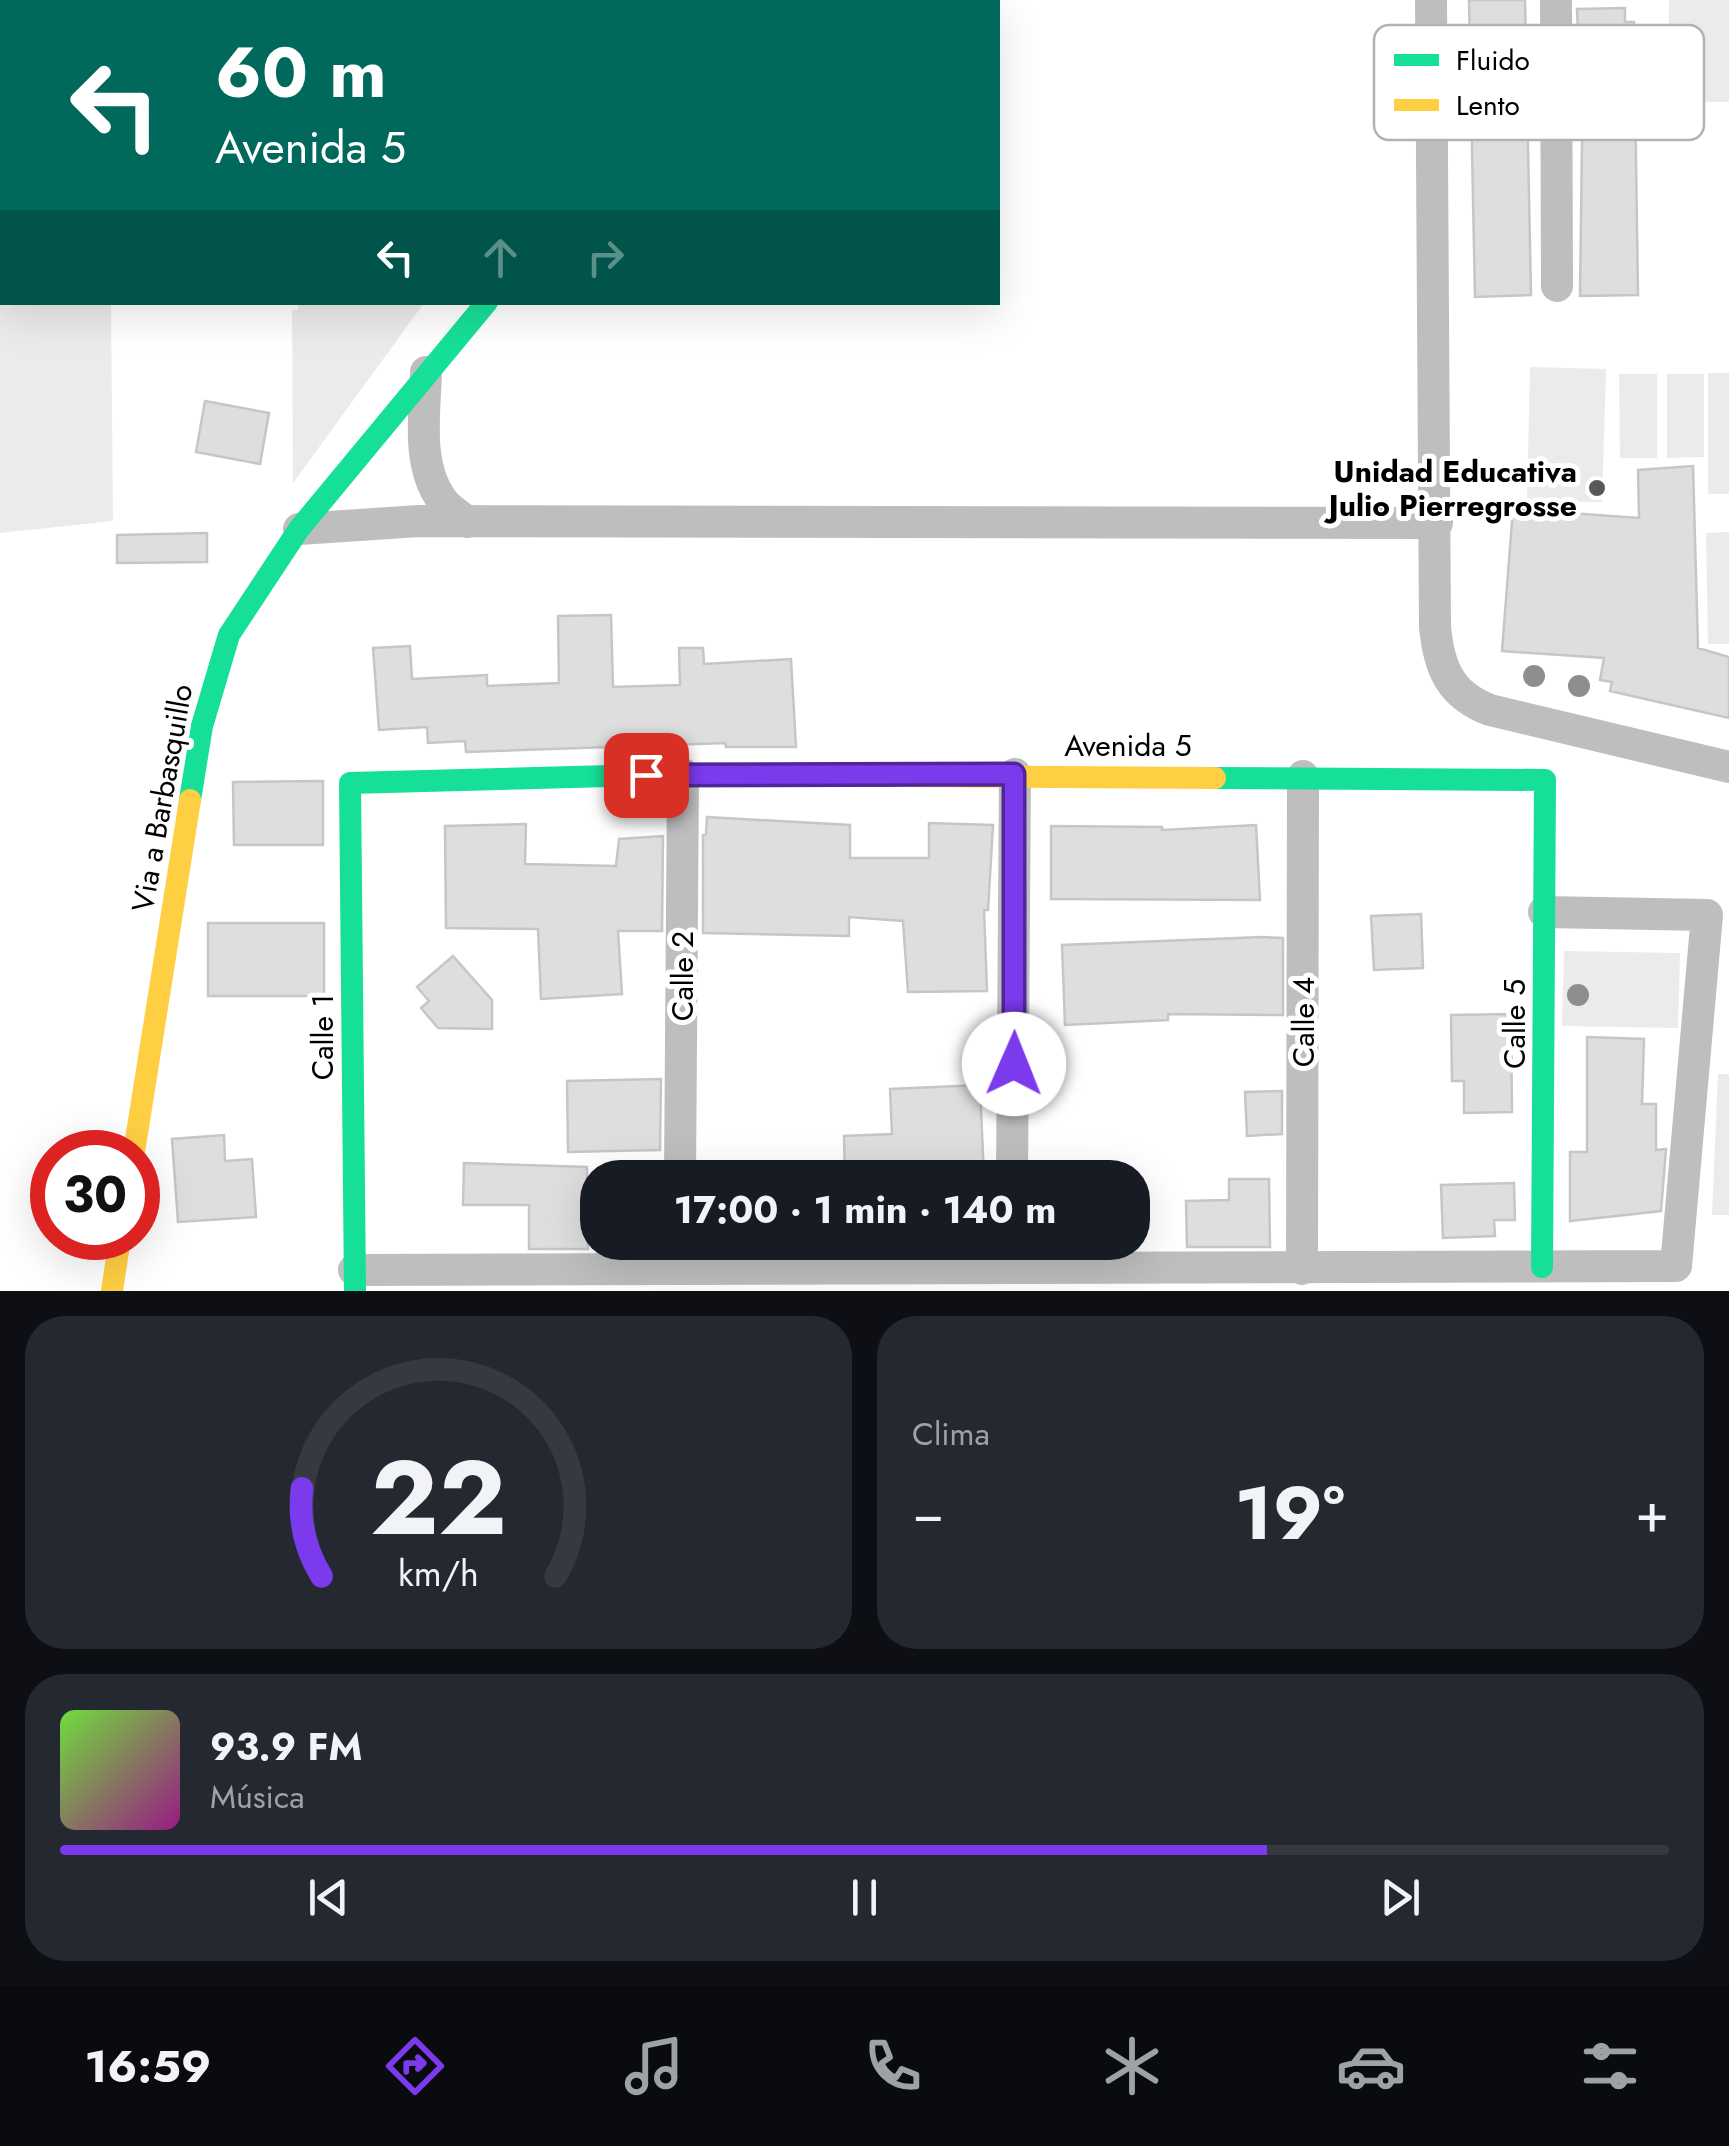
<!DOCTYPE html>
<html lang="es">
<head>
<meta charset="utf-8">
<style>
  body { margin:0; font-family:Jost,sans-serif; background:#242831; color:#f1f3f6; height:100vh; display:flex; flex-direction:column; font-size:38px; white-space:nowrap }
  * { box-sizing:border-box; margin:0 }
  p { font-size:32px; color:#9ea1a6 }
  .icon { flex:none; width:55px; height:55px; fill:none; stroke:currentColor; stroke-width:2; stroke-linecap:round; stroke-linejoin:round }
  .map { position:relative; height:1291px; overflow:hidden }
  .drawer { display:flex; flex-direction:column; gap:25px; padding:25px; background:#0d0f14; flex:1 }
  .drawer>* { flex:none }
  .hud { position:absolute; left:0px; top:0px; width:1000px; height:305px; box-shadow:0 10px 40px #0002; background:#00695c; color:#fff; overflow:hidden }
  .speed { position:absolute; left:30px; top:1130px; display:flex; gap:20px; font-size:50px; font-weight:700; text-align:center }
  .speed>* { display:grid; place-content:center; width:130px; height:130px; border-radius:50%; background:#171b24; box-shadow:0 10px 40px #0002; line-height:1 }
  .speed .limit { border:15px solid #d22; background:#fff; color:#111 }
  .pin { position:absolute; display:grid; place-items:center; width:85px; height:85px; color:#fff; margin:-42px; border-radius:20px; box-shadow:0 5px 15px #0006 }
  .me { position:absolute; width:110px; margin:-55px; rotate:1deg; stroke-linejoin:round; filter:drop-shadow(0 0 8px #0008) }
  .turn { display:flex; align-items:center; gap:35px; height:210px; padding:0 50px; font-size:45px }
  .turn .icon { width:130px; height:130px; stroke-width:2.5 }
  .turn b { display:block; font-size:70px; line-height:85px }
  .lanes { display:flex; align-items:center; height:95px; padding:0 50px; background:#0003; justify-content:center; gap:50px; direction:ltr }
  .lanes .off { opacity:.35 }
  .big { font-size:75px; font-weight:700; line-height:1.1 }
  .drawer .card { flex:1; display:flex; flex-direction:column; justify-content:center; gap:15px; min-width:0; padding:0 35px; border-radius:40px; background:#242831 }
  .drawer .dial { align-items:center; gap:0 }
  .dial svg { height:260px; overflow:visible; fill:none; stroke:#363941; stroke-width:7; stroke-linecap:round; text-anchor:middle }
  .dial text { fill:#f1f3f6; stroke:none }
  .song { display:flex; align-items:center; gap:30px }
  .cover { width:120px; height:120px; border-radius:15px; background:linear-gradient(135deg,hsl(100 70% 55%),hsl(310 70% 35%)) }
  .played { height:10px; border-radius:5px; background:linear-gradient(90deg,#7c3aed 75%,#363941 75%) }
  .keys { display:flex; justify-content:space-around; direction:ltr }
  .heat { display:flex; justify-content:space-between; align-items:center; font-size:55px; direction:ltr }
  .drawer .tiles { flex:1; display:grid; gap:25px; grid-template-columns:1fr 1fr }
  .card:last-child { grid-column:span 2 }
  .trip { position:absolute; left:580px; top:1160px; width:570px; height:100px; border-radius:40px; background:#171b24; box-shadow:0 10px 40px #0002; font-weight:700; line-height:100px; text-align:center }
  .dock { display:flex; height:160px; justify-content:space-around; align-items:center; background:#090b0e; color:#9ea1a6 }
  .dock .icon { width:70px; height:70px }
  .dock .active { color:#7c3aed }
  .dock b { font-size:45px; color:#f1f3f6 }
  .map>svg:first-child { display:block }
  .green { fill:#ebebeb }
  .building { fill:#dedede; stroke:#c6c6c6; stroke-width:2.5 }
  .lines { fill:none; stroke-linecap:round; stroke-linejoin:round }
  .street { stroke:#bebebe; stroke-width:32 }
  .fast { stroke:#16e098; stroke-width:22 }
  .slow { stroke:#ffcf43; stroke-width:22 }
  .tree { fill:#8e8e8e }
  .route-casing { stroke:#51269a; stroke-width:25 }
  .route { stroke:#7c3aed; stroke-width:18 }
  .poi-dot { fill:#595959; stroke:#fff; stroke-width:4 }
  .labels { text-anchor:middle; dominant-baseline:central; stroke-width:10; stroke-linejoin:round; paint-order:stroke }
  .poi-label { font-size:30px; font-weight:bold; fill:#000; stroke:#fff; text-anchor:end }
  .street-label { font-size:30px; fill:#000; stroke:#fff }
  .key { fill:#fff; stroke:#b2b2b2; stroke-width:2.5 }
  .key-label { font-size:28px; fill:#000 }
</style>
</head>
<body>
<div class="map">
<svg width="1729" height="1291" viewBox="0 0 1729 1291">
  <rect width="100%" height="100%" fill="#fff"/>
  <path class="green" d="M0 0H642L2 2V302L111 303 113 521 0 533Z
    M1669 0H1729V102H1668Z
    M298 303H424L293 483 292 310H298Z
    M1530 367 1606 369 1602 502 1527 501Z
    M1708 373H1729V494H1708Z
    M1657 374V458H1620L1619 374Z
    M1667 374H1704V457L1667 458Z
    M1729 532V644H1708L1706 533Z
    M1564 951 1680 953 1678 1028 1562 1026Z
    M1718 1074H1729V1215H1712Z"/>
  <path class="building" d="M1469 0H1525L1531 295 1475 297Z
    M1625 8V22H1634L1638 295 1580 296 1582 143 1577 9Z
    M205 401 269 413 260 464 196 452Z
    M1693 466 1698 648 1729 657V718L1610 691 1612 682 1600 680 1604 658 1502 651 1513 509 1639 518 1638 470Z
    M207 533V562L117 563V535Z
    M611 615 613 687 680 685 679 648H703L704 664 791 659 796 747H726L725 743 466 752 465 741 428 743 427 727 379 730 373 648 410 646 412 679 487 675V686L559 683 558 616Z
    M323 781V845H234L233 782Z
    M707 817 850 825V858H929V823L993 825 988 910H984L987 991 908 992 903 921 849 917V936L703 933V835L706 834Z
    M526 824 525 864 616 866 619 839 663 836 662 931H618L622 994 541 999 538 929 446 928 445 826Z
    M1256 825 1260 900 1051 899V826L1162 827V830Z
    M1421 914 1423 968 1374 970 1371 916Z
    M208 923H324V996H208Z
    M1262 937 1283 938V1015L1168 1014V1020L1065 1025 1062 945Z
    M453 956 492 1000V1029L438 1028 421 1008 429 1001 417 987Z
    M1511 1014 1512 1112 1464 1113V1081H1452L1451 1015Z
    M1587 1037 1644 1039 1642 1104H1656V1150L1666 1149 1661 1211 1570 1221V1152H1587Z
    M661 1079 660 1150 568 1152 567 1081Z
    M980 1085 984 1178H845L844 1136 892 1134 890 1089Z
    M1282 1091V1134L1247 1136 1245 1092Z
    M224 1135 225 1161 252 1159 256 1217 178 1222 172 1139Z
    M464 1163 587 1167 588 1249H529V1205H463Z
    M1229 1179H1269L1270 1247H1187L1186 1201 1229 1200Z
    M1514 1183 1515 1220H1494L1495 1236 1443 1238 1441 1185Z"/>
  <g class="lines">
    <path class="street" d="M1431 0 1435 627C1439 668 1450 695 1490 710L1729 767
      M1556 0 1557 286
      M426 372C425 412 416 465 442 500 447 508 459 515 467 522
      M299 529 419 521 1437 523
      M680 1178 683 774
      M1012 1178 1015 774
      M1302 1269 1303 776
      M354 1270 1676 1266 1707 915 1544 912"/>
    <path class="fast" d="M1215 778 1545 780 1542 1267
      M190 800 202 726 229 635 299 529 487 302
      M355 1291 350 783 683 774 900 776"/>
    <path class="slow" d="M743 2 745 0
      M900 776 1215 778
      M134 1152 190 800
      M112 1291 120 1238"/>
  </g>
  <g class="tree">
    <circle cx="1534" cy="676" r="11"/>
    <circle cx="1579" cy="686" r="11"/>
    <circle cx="1578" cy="995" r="11"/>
  </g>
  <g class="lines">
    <defs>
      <path id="route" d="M646 775 1014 774V1064"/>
    </defs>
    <use href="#route" class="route-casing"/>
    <use href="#route" class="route"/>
  </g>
  <circle class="poi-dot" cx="1597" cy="488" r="10"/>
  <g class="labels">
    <g class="poi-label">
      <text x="1577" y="471">Unidad Educativa<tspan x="1577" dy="34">Julio Pierregrosse</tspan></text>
    </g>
    <g class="street-label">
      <text x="1128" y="745">Avenida 5</text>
      <text transform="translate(162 798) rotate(-80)">Via a Barbasquillo</text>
      <text transform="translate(682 976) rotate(-90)">Calle 2</text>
      <text transform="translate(1303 1022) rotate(-90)">Calle 4</text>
      <text transform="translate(1514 1024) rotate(-90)">Calle 5</text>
      <text transform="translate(322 1037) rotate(-90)">Calle 1</text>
    </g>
  </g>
  <rect x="1374" y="25" width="330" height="115" rx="15" class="key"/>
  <rect x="1394" y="54" width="45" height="12" fill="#16e098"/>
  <rect x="1394" y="99" width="45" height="12" fill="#ffcf43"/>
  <g class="key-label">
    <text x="1456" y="70">Fluido</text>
    <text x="1456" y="115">Lento</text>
  </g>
</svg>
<div class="speed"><div class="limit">30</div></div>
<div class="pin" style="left:646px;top:775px;background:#d93025"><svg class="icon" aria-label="arrive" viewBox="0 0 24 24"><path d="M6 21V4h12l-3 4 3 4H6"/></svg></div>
<svg class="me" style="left:1014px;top:1064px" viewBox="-20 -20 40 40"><circle r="19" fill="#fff"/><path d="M0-13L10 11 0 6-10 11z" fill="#7c3aed"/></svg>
<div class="trip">17:00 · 1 min · 140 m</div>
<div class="hud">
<div class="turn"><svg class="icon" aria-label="left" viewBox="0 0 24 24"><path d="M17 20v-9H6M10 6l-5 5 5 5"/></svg><div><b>60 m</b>Avenida 5</div></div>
<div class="lanes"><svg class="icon" aria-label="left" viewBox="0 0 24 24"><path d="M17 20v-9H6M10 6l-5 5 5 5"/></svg><svg class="icon off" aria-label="ahead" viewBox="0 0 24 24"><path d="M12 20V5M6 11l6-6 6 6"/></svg><svg class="icon off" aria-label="right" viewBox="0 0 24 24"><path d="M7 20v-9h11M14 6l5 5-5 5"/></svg></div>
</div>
</div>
<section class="drawer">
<div class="tiles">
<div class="card dial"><svg viewBox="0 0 100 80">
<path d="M14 69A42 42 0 1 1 86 69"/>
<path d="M14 69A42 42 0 0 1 8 42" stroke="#7c3aed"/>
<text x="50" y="56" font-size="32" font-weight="700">22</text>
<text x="50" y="72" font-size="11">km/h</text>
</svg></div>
<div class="card"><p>Clima</p>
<div class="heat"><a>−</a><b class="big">19°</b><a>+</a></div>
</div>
<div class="card">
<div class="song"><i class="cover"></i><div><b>93.9 FM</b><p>Música</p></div></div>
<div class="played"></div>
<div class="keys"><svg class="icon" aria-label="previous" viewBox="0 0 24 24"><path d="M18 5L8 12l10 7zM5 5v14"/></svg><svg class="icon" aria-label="pause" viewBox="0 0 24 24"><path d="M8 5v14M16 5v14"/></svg><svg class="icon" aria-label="next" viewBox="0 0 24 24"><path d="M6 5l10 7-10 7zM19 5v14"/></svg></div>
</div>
</div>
</section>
<nav class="dock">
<b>16:59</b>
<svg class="icon active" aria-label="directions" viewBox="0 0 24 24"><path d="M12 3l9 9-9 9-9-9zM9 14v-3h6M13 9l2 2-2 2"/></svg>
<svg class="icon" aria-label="music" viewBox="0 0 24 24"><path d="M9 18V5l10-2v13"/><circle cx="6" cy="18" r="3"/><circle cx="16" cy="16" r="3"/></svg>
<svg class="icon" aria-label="phone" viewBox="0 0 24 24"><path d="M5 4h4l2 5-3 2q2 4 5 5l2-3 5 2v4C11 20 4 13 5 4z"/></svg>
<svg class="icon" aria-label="climate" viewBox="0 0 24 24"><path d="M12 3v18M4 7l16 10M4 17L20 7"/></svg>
<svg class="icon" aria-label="car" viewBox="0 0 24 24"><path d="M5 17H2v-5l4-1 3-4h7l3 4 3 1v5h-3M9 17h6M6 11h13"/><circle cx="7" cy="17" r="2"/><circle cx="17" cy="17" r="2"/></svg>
<svg class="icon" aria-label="filters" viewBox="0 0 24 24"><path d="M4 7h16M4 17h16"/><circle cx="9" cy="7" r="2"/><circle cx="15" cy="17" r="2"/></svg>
</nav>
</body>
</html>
